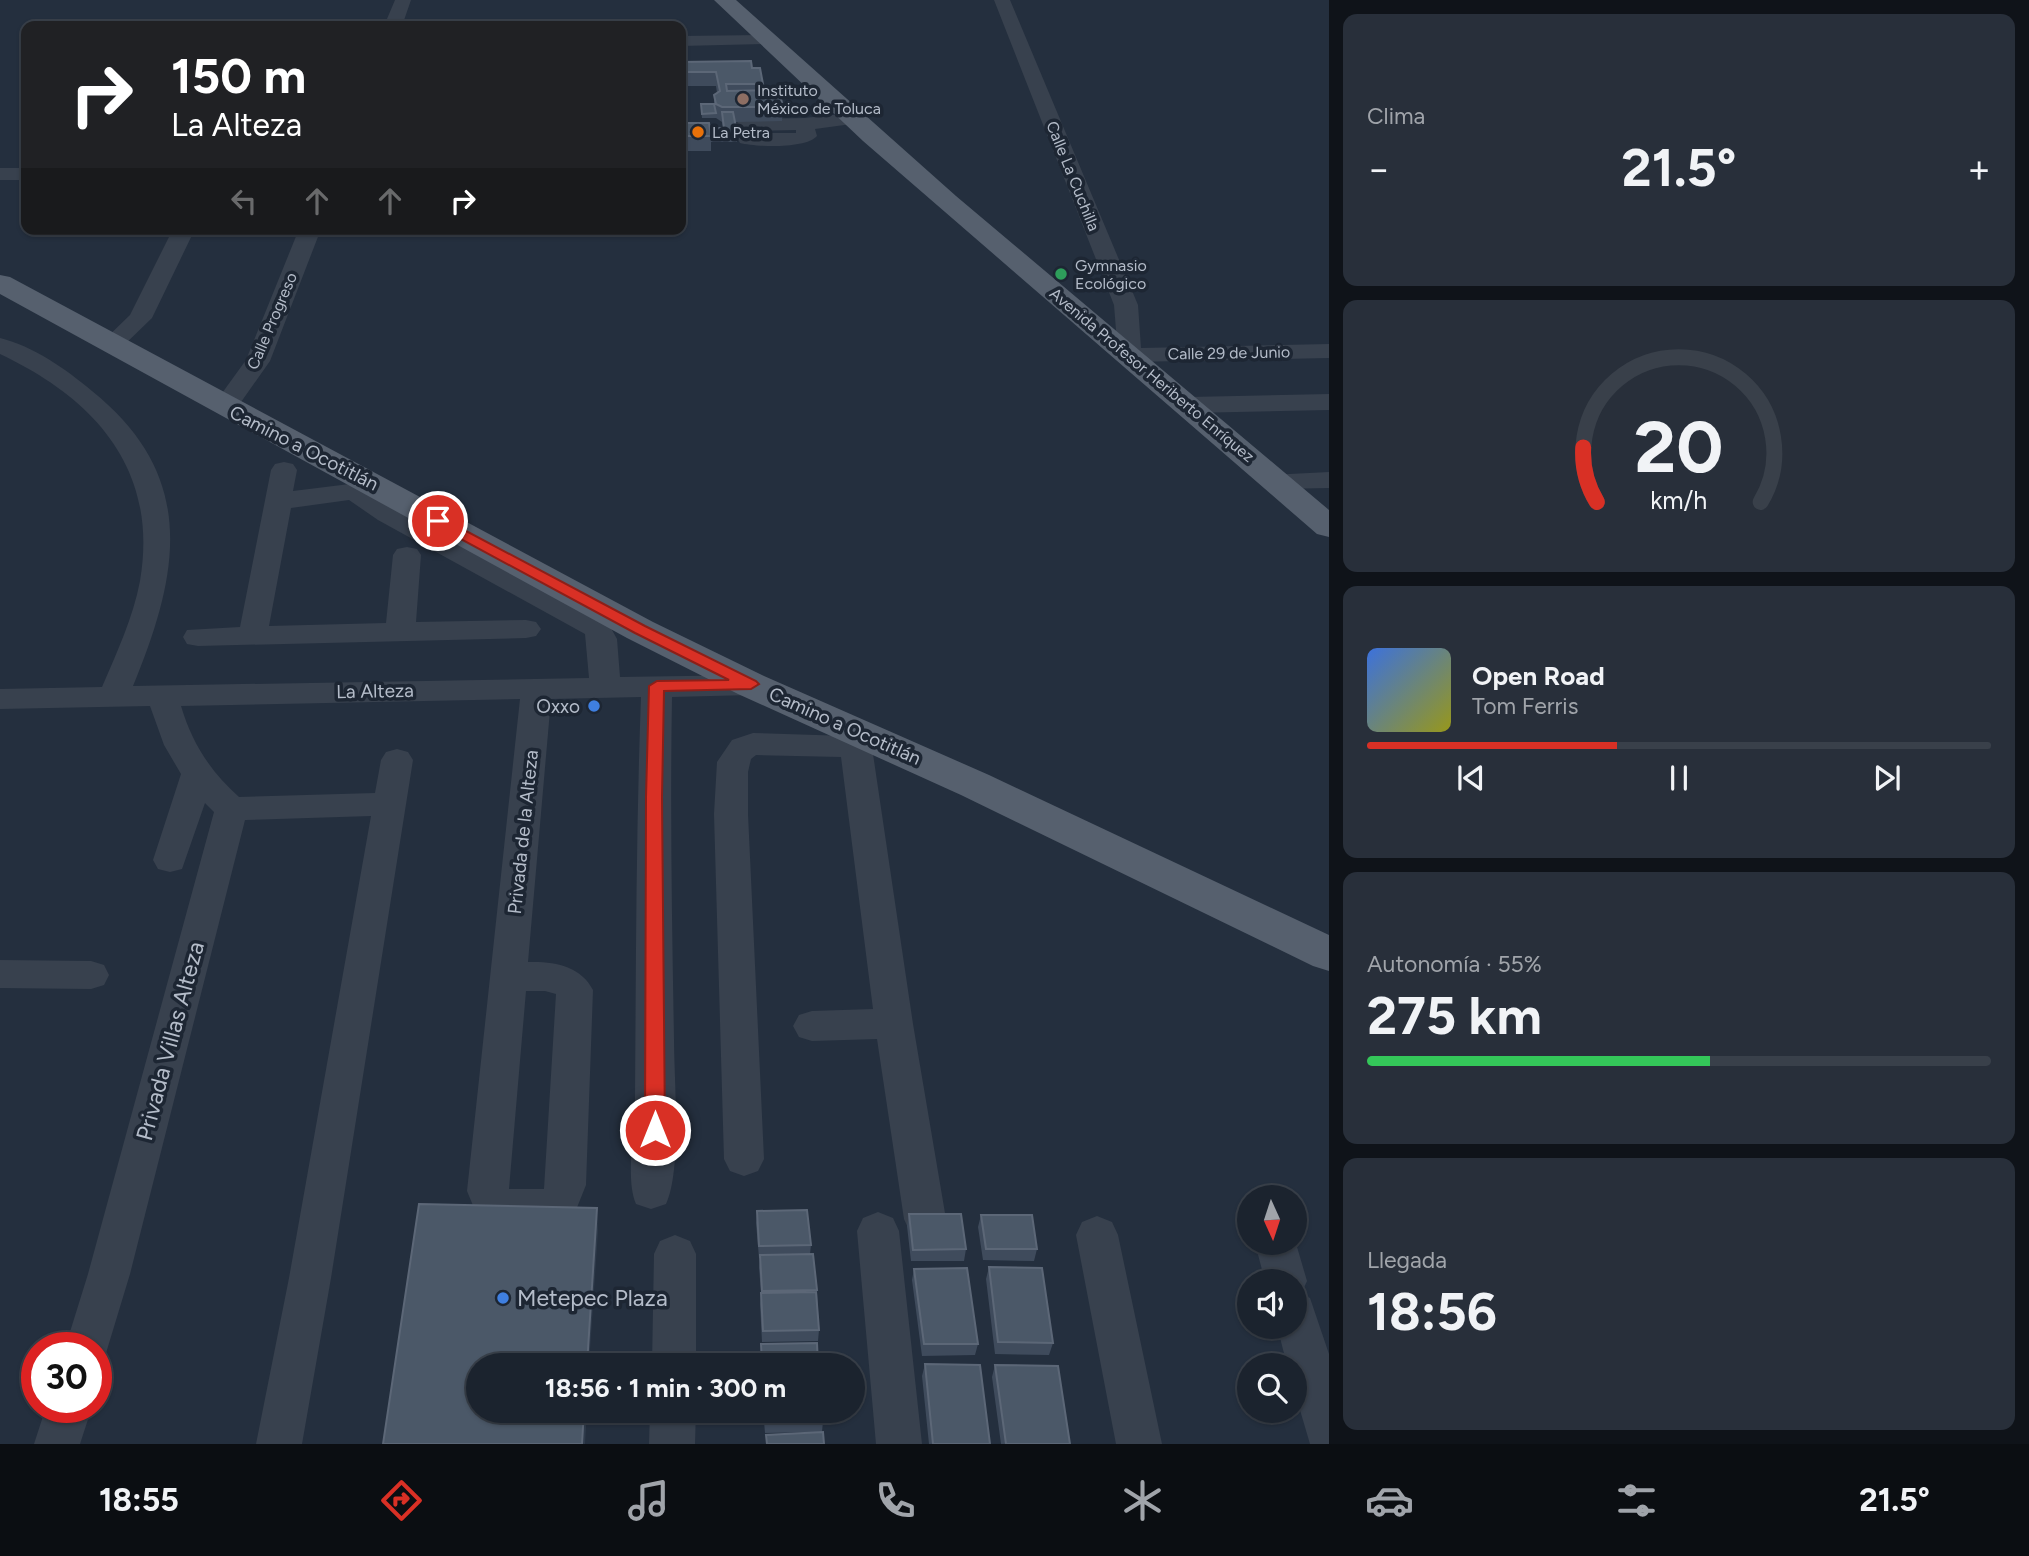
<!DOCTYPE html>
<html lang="es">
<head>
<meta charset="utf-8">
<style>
  body { margin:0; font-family:Figtree,sans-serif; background:#282f3a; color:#f1f3f6; height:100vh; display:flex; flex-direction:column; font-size:26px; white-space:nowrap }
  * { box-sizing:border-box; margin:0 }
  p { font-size:23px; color:#a0a4aa }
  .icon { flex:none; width:38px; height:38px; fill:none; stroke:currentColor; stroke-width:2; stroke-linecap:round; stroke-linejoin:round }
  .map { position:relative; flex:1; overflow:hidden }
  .drawer { display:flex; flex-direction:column; gap:14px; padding:14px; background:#0f1319; width:700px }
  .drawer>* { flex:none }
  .top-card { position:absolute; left:21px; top:21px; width:665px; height:214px; border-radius:14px; box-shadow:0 2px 5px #0004,0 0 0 2px #39404a; background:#202124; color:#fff; overflow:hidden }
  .needle { width:46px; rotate:177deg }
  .controls { position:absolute; left:1237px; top:1185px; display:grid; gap:14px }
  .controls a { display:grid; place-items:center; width:70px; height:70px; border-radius:50%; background:#1b232e; box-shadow:0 2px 5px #0004,0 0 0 2px #39404a; font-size:35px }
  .speed { position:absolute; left:21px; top:1332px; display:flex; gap:14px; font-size:35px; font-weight:700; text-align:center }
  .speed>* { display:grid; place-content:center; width:91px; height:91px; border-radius:50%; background:#1b232e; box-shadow:0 2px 5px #0004,0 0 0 2px #39404a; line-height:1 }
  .speed .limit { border:10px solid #d22; background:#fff; color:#111 }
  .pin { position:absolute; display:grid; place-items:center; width:60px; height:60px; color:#fff; margin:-30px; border:4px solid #fff; border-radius:50%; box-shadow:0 2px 7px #0007 }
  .me { position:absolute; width:77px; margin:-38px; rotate:0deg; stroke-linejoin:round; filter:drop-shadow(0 0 5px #0008) }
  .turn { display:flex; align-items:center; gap:24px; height:147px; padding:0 35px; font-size:32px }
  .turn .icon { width:91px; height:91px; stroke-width:2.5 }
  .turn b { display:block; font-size:49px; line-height:60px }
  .lanes { display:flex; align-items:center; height:66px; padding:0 35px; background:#0003; justify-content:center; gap:35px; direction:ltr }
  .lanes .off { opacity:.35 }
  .big { font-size:52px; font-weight:700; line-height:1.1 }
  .drawer .tile { flex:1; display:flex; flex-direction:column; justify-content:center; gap:10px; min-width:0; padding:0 24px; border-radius:14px; background:#282f3a }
  .drawer .dial { align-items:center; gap:0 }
  .dial svg { height:182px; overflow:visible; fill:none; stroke:#39404a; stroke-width:7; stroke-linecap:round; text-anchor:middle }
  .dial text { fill:#f1f3f6; stroke:none }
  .song { display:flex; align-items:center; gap:21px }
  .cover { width:84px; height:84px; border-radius:10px; background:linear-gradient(135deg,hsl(220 70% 55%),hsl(60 70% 35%)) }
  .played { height:7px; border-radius:4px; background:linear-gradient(90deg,#d93025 40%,#39404a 40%) }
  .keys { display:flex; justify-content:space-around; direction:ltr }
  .heat { display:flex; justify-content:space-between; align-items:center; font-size:38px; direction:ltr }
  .charge { height:10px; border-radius:5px; background:linear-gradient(90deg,#34c759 55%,#39404a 0) }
  .trip { position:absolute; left:466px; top:1353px; width:399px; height:70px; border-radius:35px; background:#1b232e; box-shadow:0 2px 5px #0004,0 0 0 2px #39404a; font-weight:700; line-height:70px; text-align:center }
  .dock { display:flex; height:112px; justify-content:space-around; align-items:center; background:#0b0e12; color:#a0a4aa }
  .dock .icon { width:49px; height:49px }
  .dock .on { color:#d93025 }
  .dock b { font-size:32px; color:#f1f3f6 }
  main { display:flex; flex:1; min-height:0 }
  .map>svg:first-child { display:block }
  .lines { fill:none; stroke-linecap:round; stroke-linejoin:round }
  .minor { fill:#38414e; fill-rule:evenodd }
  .major { fill:#56606e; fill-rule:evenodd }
  .wall { fill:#3f4b5c }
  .shaded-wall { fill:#2f3b4b }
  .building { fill:#4b5868; stroke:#5c6777; stroke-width:2 }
  .route { fill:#d93025; stroke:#8d1f18; stroke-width:2 }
  .education-dot { fill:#8d6e63; stroke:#1d2633; stroke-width:2.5 }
  .food-dot { fill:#e8710a; stroke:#1d2633; stroke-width:2.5 }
  .leisure-dot { fill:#2e9e5b; stroke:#1d2633; stroke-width:2.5 }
  .shop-dot { fill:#3f7fe0; stroke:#1d2633; stroke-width:2.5 }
  .labels { text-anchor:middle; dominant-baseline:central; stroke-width:7; stroke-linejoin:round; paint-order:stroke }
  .far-poi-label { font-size:16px; fill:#b4bcc9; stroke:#1d2633; text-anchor:start }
  .far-street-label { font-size:16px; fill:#b4bcc9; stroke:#1d2633 }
  .street-label { font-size:19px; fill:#b4bcc9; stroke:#1d2633 }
  .poi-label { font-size:19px; fill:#b4bcc9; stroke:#1d2633; text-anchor:end }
  .near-street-label { font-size:23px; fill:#b4bcc9; stroke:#1d2633 }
  .near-poi-label { font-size:23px; fill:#b4bcc9; stroke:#1d2633; text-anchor:start }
</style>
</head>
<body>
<main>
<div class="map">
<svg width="1329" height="1444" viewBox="0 0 1329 1444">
  <rect width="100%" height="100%" fill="#242f3e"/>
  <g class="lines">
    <path class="minor" d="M395 0H411L402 26H384Z
      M994 0H1010L1138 305 1141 348 1329 344V358L1130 362 1121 360 1118 355 1114 305Z
      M574 19 580 20 583 26H565L568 20Z
      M763 35 769 36 772 40 769 44 681 46V36Z
      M852 113 862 119 859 123 815 129 817 136C806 149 756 147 740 143L732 128 739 121 746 119 804 118ZM796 130V133H754L753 131Z
      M0 168H26V180H0Z
      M173 229H195L152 318 120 349H104L100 344 130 315Z
      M299 229H321L270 361 234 412 225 415 216 412 212 407 246 360Z
      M0 338C33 346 66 369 92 391 199 477 179 574 133 686L589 678 585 634 378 520 349 500 291 508 269 626 386 623 393 555 397 549 407 547 417 549 421 555 416 622 526 620 536 622 541 629 536 636 526 638 198 646 187 644 183 637 187 630 240 627 271 470 275 464 284 462 293 464 297 470 293 491 374 481 383 483 387 489 379 496 398 508 607 621 617 639 620 677 751 675 762 678 766 685 762 692 751 695 672 697C670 811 672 925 674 1039 674 1080 682 1170 666 1204L651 1209 636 1204C625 1179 635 1128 635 1098 636 964 636 831 641 697L551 699 528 962C554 961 581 966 593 990L586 1185 574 1215C544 1226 510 1231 479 1220L467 1191 520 699 181 706C192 743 210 771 239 797L375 793 381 760 386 752 397 749 408 752 413 760 331 1278 302 1444H256L289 1278 371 816 245 820 130 1274 103 1363 96 1365V1348H65L88 1274 214 812 205 803 182 869 170 872 158 869 153 860 181 774 164 745 150 706 0 709V689L102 687C117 652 133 618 140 581 159 469 95 399 0 354ZM526 991H545L556 994 544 1189H509Z
      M1329 394V410L1189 413 1180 410 1176 405 1180 400 1189 397Z
      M1329 472V488L1277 489 1268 487 1264 481 1268 475Z
      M863 723 874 726 879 734 873 754 913 1024 946 1219 940 1232 925 1237 910 1232 904 1219 877 1039 812 1041 799 1037 793 1026 799 1015 812 1011 873 1009 841 757 756 755 751 759 748 772V814L764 1159 758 1171 744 1176 730 1171 724 1159 714 814 717 762 732 740 753 733 847 736 852 726Z
      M0 960 91 961 104 965 109 975 104 985 91 989 0 988Z
      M878 1212 893 1218 899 1231 922 1444H876L857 1231 863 1218Z
      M1097 1216 1112 1222 1118 1235 1162 1444H1116L1076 1235 1082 1222Z
      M675 1235 690 1241 696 1254V1365H652L654 1254 660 1241Z
      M1295 1240 1307 1281 1301 1294 1310 1298 1329 1354V1444H1310L1295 1393V1365H1287L1277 1326H1295V1281H1265L1256 1247 1258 1242H1295Z
      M46 1407H92L80 1444H34Z
      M650 1410H696L695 1444H649Z"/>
    <path class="major" d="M714 0H736L956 196 1329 510V537L1317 534 863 141Z
      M0 275 10 277 653 622 764 676 989 775 1329 935V971L1313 966 961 795 738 694 627 638 0 294Z"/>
  </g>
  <path class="wall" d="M681 62 752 68 763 84V90L783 107 782 121 735 122 737 132V142H711V151H681V123L710 128H723L722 122 716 118H702L701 109V104H714V95L717 93 716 86H681Z
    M757 1211 811 1245 810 1254 817 1290 819 1330 818 1341 762 1342 760 1304 761 1293 759 1267 760 1258H759L756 1223Z
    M909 1214 966 1249 964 1261H911L907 1226Z
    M981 1215 1037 1249 1034 1261 983 1260 978 1227Z
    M989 1267 1053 1343 1049 1355 995 1354 986 1279Z
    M914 1269 978 1344 975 1355 922 1356 912 1280Z
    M925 1364 990 1444H929L922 1376Z
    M995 1365 1070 1444H1001L992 1377Z
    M763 1410H823V1421L822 1432 765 1433Z"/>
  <path class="shaded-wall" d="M597 1208 598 1231 589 1365H587Z
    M584 1410H587L585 1444H582Z"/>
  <path class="building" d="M751 61 752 68H760L763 84H726L727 91 779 90 783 107H722L716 104 714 95 720 91 716 72H681V62Z
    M701 104H714L716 113 702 114Z
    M722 112H733L737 132H711L710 128H724Z
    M681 123H709L711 136H681Z
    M419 1204 597 1208 587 1365H478V1410H584L582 1444H383Z
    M807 1210 811 1245 759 1246 757 1211Z
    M909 1214H961L966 1249 913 1250Z
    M981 1215H1032L1037 1249H986Z
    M813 1254 817 1290 762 1291 760 1255Z
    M989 1267 1042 1268 1053 1343 998 1342Z
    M967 1268 978 1344H924L914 1269Z
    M816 1292 819 1330 763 1331 761 1293Z
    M817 1343 818 1365H762L761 1344Z
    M925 1364 980 1365 990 1444H933Z
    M995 1365 1058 1366 1070 1444H1006Z
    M765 1410H823V1421L766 1422Z
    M823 1432 824 1444H767L766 1435Z"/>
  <path class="route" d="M438 516 645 626 756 681 759 684 751 689 664 691 662 797 665 1130 662 1136 655 1138 648 1136 645 1130 646 797 649 686 657 681 729 680 635 633 433 524 431 521Z"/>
  <circle class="education-dot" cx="743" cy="99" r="7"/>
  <circle class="food-dot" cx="698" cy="132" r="7"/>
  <circle class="leisure-dot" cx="1061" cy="274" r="7"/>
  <g class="shop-dot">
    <circle cx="594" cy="706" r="7"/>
    <circle cx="503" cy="1298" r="7"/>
  </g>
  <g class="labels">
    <g class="far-poi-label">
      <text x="757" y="90">Instituto<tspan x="757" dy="18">México de Toluca</tspan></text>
      <text x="712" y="132">La Petra</text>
      <text x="1075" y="265">Gymnasio<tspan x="1075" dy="18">Ecológico</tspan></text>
    </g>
    <g class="far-street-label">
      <text transform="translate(1073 176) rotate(68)">Calle La Cuchilla</text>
      <text transform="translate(272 321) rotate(-67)">Calle Progreso</text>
      <text transform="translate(1229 353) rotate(-1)">Calle 29 de Junio</text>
      <text transform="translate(1152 375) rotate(40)">Avenida Profesor Heriberto Enríquez</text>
    </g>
    <g class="street-label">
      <text transform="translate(304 448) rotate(27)">Camino a Ocotitlán</text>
      <text transform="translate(375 691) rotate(-1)">La Alteza</text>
      <text transform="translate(845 726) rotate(24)">Camino a Ocotitlán</text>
      <text transform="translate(523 832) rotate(-84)">Privada de la Alteza</text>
    </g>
    <g class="poi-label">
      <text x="580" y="706">Oxxo</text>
    </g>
    <g class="near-street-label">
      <text transform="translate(170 1041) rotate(-75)">Privada Villas Alteza</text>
    </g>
    <g class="near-poi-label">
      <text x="517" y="1298">Metepec Plaza</text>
    </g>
  </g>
</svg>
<div class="controls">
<a><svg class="needle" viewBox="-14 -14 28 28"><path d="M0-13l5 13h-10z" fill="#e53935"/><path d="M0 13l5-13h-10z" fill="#a0a4aa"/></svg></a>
<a><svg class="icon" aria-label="sound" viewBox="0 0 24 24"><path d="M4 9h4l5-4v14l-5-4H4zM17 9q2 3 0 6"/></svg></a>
<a><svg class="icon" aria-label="search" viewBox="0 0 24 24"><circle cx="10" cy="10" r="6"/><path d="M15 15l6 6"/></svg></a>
</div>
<div class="speed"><div class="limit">30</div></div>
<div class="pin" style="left:438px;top:521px;background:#d93025"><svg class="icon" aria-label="arrive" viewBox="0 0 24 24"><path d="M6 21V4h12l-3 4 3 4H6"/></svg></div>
<svg class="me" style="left:655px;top:1130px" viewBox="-20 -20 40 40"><circle r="17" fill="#d93025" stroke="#fff" stroke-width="3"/><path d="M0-11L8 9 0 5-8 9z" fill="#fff"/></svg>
<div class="trip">18:56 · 1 min · 300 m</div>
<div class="top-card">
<div class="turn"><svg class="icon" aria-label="right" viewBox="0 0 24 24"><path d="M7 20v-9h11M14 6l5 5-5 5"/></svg><div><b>150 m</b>La Alteza</div></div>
<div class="lanes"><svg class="icon off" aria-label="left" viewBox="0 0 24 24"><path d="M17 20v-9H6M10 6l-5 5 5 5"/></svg><svg class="icon off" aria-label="ahead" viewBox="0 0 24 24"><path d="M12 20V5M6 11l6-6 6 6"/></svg><svg class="icon off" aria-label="ahead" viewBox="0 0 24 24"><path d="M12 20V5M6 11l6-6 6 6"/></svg><svg class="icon" aria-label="right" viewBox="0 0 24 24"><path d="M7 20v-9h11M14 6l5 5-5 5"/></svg></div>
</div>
</div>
<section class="drawer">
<div class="tile"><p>Clima</p>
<div class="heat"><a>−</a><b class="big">21.5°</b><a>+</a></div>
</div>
<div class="tile dial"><svg viewBox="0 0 100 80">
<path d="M14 69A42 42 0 1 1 86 69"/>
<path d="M14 69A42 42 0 0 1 8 45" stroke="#d93025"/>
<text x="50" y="56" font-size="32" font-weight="700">20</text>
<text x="50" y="72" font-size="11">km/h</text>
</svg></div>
<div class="tile">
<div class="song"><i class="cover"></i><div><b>Open Road</b><p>Tom Ferris</p></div></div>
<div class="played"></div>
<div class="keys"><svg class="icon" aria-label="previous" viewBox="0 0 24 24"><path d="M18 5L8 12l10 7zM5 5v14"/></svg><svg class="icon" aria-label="pause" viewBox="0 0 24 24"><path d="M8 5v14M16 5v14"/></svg><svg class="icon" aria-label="next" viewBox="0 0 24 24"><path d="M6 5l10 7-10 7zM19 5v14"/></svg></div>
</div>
<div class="tile"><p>Autonomía · 55%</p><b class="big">275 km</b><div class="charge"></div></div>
<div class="tile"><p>Llegada</p><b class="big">18:56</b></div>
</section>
</main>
<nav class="dock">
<b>18:55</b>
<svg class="icon on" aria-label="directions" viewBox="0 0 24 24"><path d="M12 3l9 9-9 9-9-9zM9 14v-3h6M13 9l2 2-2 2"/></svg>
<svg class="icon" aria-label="music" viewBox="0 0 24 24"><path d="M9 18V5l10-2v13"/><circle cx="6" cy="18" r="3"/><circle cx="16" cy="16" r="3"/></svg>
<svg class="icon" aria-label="phone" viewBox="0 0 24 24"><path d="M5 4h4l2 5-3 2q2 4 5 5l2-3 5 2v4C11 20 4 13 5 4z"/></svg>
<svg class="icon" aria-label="climate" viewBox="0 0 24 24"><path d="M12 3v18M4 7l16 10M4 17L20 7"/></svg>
<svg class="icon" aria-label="car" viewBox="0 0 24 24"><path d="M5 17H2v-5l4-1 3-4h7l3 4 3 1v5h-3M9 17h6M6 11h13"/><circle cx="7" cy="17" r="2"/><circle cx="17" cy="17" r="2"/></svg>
<svg class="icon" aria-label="filters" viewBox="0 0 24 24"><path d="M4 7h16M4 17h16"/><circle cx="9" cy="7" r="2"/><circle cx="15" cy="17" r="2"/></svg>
<b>21.5°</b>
</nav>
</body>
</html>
